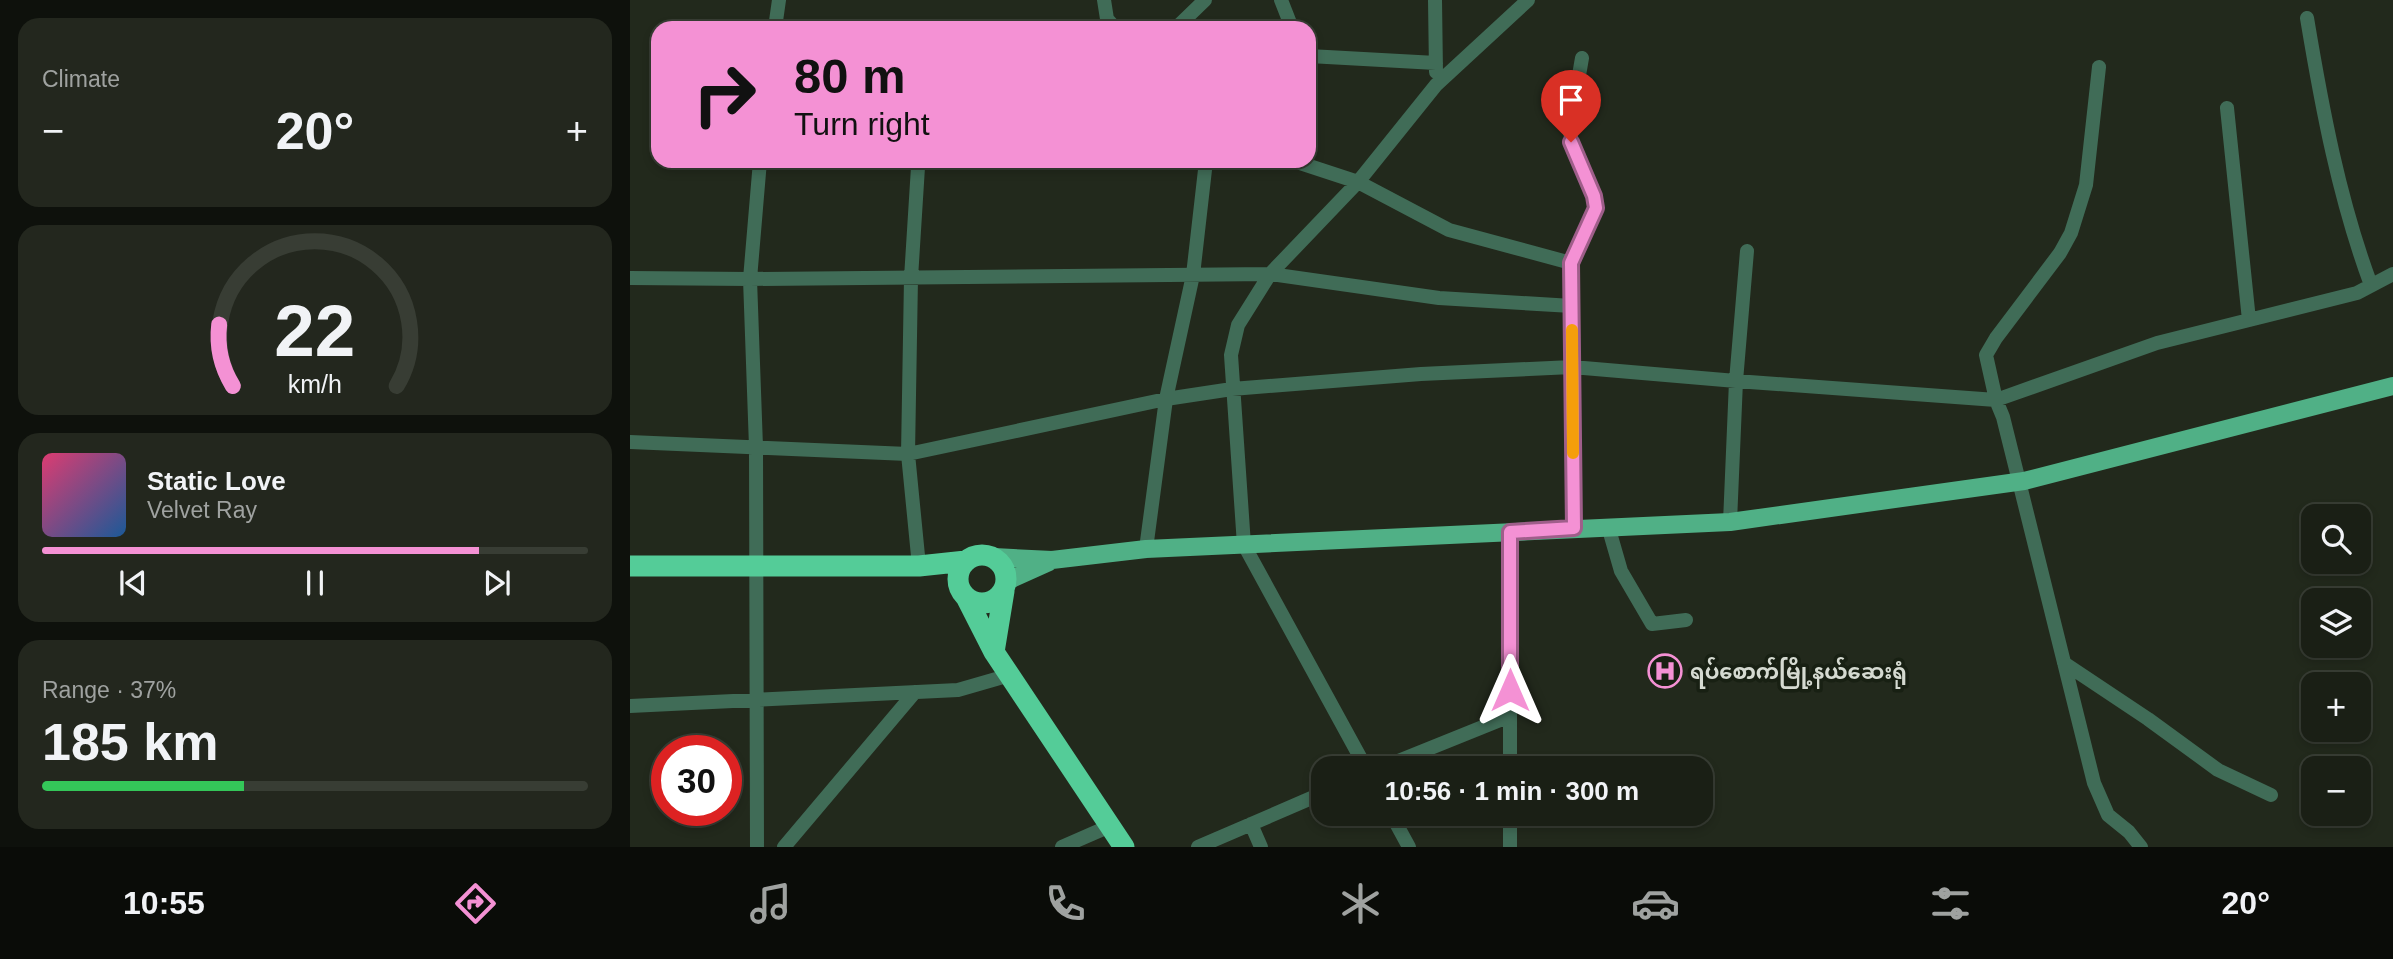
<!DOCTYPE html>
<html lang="en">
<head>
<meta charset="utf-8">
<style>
  body { margin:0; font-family:Helvetica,"Noto Sans Myanmar",sans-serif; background:#23271e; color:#f1f3f6; height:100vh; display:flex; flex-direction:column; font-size:26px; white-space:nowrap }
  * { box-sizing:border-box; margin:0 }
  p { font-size:23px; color:#9fa2a0 }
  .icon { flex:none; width:38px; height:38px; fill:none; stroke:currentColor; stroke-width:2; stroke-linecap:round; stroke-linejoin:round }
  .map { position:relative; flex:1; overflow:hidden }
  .panel { display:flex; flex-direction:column; gap:18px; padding:18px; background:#0e110c; width:630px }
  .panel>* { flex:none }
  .guide { position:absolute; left:21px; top:21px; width:665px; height:147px; border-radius:21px; box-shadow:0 4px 10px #0003,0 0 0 2px #383d34; background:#f491d4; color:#111; overflow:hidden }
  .tools { position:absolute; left:1671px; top:504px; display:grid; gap:14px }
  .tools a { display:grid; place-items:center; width:70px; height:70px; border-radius:14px; background:#1a1f15; box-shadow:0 4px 10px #0003,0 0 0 2px #383d34; font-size:35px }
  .speed { position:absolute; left:21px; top:735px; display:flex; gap:14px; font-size:35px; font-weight:700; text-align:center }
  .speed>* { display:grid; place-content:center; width:91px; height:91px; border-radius:50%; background:#1a1f15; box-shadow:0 4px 10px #0003,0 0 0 2px #383d34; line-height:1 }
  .speed .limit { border:10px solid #d22; background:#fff; color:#111 }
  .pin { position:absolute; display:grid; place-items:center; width:60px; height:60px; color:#fff; margin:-72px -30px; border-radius:50% 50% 50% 0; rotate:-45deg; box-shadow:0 0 7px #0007 }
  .pin .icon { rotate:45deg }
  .me { position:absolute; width:77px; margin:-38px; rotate:0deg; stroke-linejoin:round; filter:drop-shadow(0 0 5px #0008) }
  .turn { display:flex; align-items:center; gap:24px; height:147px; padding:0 28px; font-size:32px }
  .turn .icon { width:91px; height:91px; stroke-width:2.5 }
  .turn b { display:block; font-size:49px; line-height:60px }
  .big { font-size:52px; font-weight:700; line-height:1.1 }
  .panel .tile { flex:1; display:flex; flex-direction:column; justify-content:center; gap:10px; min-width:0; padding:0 24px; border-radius:21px; background:#23271e }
  .panel .dial { align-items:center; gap:0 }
  .dial svg { height:182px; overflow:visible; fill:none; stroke:#383d34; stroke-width:7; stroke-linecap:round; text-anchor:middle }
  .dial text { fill:#f1f3f6; stroke:none }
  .song { display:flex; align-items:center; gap:21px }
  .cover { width:84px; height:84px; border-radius:10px; background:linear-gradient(135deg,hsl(340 70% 55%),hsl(210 70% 35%)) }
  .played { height:7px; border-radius:4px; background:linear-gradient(90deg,#f491d4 80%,#383d34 80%) }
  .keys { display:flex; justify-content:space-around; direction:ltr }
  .heat { display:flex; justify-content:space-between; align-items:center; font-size:38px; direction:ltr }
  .charge { height:10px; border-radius:5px; background:linear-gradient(90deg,#34c759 37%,#383d34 0) }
  .trip { position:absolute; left:681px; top:756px; width:402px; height:70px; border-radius:21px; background:#1a1f15; box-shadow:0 4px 10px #0003,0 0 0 2px #383d34; font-weight:700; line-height:70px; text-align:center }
  .tabs { display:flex; height:112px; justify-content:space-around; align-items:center; background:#0a0c08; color:#9fa2a0 }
  .tabs .icon { width:49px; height:49px }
  .tabs .active { color:#f491d4 }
  .tabs b { font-size:32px; color:#f1f3f6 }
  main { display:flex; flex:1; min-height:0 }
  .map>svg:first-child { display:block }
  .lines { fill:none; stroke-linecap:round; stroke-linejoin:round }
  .minor { stroke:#406c57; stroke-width:14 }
  .major { stroke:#50b086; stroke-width:18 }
  .highway { stroke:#54cc98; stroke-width:21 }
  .route-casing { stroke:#9f5e8a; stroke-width:18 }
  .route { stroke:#f491d4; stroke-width:12 }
  .slow { stroke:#f59e0b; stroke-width:12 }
  .labels { text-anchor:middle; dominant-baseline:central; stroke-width:7; stroke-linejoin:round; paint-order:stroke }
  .poi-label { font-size:21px; font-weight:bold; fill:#d5dad1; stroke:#182013; text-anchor:start }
</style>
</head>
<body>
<main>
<section class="panel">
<div class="tile"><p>Climate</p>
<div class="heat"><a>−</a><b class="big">20°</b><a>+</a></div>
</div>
<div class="tile dial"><svg viewBox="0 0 100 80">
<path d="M14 69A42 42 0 1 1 86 69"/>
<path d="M14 69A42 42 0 0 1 8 42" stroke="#f491d4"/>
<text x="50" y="56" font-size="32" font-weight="700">22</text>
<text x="50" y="72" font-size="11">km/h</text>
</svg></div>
<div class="tile">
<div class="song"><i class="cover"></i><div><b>Static Love</b><p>Velvet Ray</p></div></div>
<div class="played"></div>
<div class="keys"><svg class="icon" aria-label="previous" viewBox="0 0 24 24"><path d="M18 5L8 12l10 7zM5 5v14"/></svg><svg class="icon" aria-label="pause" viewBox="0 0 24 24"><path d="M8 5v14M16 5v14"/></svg><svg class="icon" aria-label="next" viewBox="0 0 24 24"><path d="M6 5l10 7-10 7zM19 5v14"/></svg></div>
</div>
<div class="tile"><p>Range · 37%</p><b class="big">185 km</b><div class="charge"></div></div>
</section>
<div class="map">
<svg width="1763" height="847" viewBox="0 0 1763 847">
  <rect width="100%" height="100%" fill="#22291c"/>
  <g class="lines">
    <path class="minor" d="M474 0 477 19 485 28
      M651 0 662 28
      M805 0 806 72
      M1677 18C1692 108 1709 199 1741 285
      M145 28 149 0
      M546 28 575 0
      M679 56 806 63
      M1469 67 1456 185 1441 233 1430 253 1366 338 1356 355 1366 400 1373 417 1464 783 1478 815 1499 832 1511 847
      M1597 108 1619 320
      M664 161 728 182 819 230 941 263
      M288 167 281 278 278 454 289 566
      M0 278 120 279 640 274 809 298 942 306
      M0 442 278 454 536 399 602 389 791 374 942 367 1106 381 1366 400 1527 343 1727 293 1763 274
      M1100 522 1106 381 1117 251
      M978 526 991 571 1022 624 1056 620
      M944 528 941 263 966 208 964 196 941 142 940 127 952 58
      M516 549 536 399 563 275 576 161
      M1434 663 1518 719 1588 770 1641 795
      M0 706 328 690 380 675
      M736 768 614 545 601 355 608 325 640 274 728 182 806 85 898 0
      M751 768 880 716
      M880 768V532
      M761 814 779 847
      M880 814V847
      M621 824 631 847
      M127 847 126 447 120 279 130 161
      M154 847 285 692
      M432 847 480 826
      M568 847 693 793"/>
    <path class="major" d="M364 557 422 560 516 549 1100 522 1394 481 1763 386
      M377 581 419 562"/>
    <path class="highway" d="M328 579a24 24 0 1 1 48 0a24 24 0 1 1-48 0Z
      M0 566H289L336 561
      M336 597 364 652 494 847
      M364 652 374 591"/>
  </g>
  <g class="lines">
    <defs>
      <path id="route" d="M880 690V532L944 528 941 263 966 208 964 196 941 142"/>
    </defs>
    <use href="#route" class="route-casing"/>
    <use href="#route" class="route"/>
    <path class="slow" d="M942 330 943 453"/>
  </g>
  <defs>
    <symbol id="hospital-ring" viewBox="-11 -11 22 22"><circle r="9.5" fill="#182013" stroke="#f491d4" stroke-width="1.5"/><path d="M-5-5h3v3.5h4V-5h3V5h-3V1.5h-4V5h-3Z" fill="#f491d4"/></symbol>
  </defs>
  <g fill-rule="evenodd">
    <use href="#hospital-ring" x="1016" y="652" width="38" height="38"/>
  </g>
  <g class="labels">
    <g class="poi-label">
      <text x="1060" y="671">ရပ်စောက်မြို့နယ်ဆေးရုံ</text>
    </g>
  </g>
</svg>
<div class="tools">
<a><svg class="icon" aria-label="search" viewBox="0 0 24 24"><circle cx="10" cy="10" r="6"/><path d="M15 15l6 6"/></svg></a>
<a><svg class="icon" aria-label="layers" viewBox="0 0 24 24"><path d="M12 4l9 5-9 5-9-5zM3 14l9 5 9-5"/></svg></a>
<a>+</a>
<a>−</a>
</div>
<div class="speed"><div class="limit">30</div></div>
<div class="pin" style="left:941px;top:142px;background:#d93025"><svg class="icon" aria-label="arrive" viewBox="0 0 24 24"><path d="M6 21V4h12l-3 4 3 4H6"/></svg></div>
<svg class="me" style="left:880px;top:690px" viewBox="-20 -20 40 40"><path d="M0-17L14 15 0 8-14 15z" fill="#f491d4" stroke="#fff" stroke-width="4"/></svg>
<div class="trip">10:56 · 1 min · 300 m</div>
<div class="guide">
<div class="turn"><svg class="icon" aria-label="right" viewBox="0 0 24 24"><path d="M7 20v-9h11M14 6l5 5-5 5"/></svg><div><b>80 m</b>Turn right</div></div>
</div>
</div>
</main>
<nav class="tabs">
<b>10:55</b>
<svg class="icon active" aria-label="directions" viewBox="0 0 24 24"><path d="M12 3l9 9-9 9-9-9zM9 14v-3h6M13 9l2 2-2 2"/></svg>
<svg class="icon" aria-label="music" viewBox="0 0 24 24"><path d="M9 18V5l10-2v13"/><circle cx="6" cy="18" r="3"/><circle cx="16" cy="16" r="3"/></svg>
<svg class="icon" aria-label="phone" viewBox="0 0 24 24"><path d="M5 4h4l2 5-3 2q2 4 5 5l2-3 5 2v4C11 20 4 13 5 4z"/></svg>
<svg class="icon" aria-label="climate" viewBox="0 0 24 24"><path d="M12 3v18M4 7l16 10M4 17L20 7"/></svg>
<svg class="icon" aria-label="car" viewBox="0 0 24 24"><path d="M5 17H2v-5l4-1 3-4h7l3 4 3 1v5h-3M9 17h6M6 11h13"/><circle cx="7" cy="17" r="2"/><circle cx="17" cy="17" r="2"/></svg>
<svg class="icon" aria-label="filters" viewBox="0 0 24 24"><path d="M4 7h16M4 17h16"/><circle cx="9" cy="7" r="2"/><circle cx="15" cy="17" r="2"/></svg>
<b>20°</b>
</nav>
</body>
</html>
